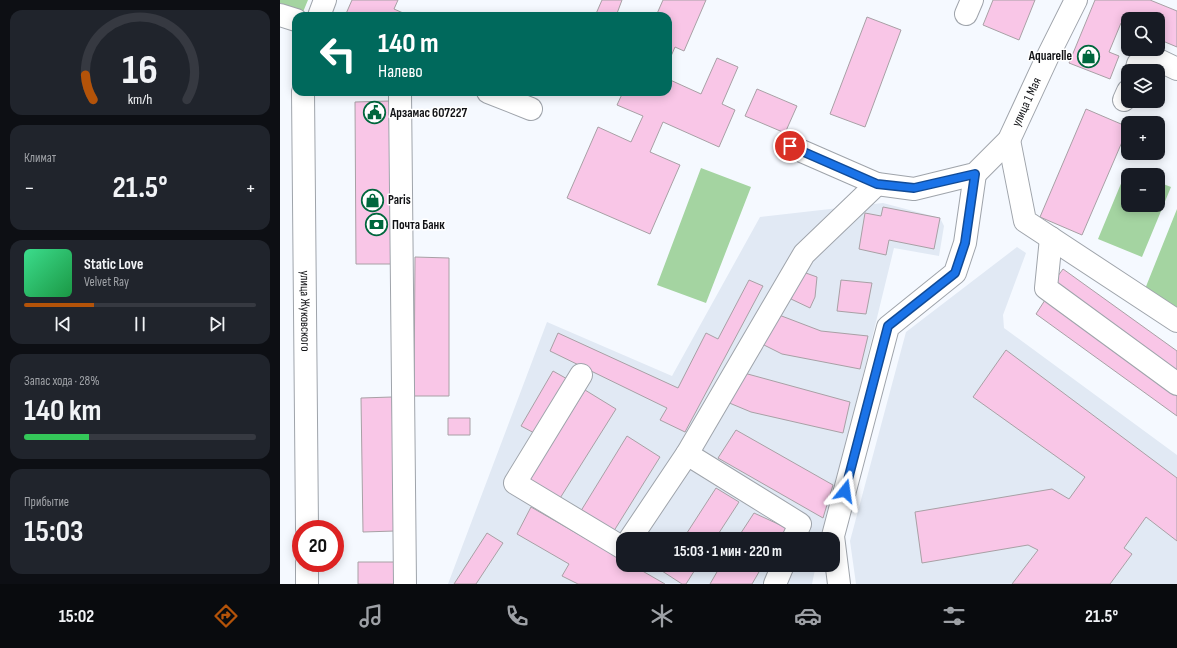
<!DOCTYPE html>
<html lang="ru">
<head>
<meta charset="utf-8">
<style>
  body { margin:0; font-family:"Sofia Sans Condensed",sans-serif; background:#20242c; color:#f1f3f6; height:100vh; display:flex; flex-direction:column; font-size:15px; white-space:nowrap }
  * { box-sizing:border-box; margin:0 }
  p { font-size:13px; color:#9ea1a6 }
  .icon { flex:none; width:22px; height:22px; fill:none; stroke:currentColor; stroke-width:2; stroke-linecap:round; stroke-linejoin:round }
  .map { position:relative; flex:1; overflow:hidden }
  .drawer { display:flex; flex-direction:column; gap:10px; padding:10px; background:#0d0f14; width:280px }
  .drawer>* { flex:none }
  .hud { position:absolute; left:12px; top:12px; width:380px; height:84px; border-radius:12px; box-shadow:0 2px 10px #0003; background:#00695c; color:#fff; overflow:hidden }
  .tools { position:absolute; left:841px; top:12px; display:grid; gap:8px }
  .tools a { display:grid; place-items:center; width:44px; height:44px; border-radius:8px; background:#171b24; box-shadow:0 2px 10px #0003; font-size:20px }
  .speed { position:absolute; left:12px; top:520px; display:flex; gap:8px; font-size:20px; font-weight:700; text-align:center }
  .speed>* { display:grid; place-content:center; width:52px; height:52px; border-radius:50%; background:#171b24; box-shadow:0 2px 10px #0003; line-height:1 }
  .speed .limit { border:6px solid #d22; background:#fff; color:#111 }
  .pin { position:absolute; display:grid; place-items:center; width:34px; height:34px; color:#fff; margin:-17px; border:2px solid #fff; border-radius:50%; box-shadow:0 1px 4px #0007 }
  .me { position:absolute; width:44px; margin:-22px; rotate:15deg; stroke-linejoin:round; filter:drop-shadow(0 0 3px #0008) }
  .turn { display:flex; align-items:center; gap:14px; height:84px; padding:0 20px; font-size:18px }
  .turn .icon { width:52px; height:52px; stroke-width:2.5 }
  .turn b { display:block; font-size:28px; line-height:34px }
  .big { font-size:30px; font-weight:700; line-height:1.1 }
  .drawer .tile { flex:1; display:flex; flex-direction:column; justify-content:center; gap:6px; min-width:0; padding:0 14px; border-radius:12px; background:#20242c }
  .drawer .dial { align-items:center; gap:0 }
  .dial svg { height:104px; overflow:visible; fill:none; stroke:#363941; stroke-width:7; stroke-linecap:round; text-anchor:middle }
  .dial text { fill:#f1f3f6; stroke:none }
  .song { display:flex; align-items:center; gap:12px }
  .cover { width:48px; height:48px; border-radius:6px; background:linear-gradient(135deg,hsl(150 70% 55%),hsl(140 70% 35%)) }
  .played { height:4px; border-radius:2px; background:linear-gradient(90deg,#b45309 30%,#363941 30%) }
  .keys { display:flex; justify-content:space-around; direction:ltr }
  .heat { display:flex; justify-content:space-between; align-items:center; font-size:22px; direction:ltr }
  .charge { height:6px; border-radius:3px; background:linear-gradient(90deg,#34c759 28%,#363941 0) }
  .trip { position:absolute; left:336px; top:532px; width:224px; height:40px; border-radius:12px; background:#171b24; box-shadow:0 2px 10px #0003; font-weight:700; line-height:40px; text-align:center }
  .tabs { display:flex; height:64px; justify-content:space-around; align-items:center; background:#090b0e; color:#9ea1a6 }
  .tabs .icon { width:28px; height:28px }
  .tabs .on { color:#b45309 }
  .tabs b { font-size:18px; color:#f1f3f6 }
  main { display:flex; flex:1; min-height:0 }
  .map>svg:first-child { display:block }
  .built { fill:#e1e9f4 }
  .green { fill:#a4d4a1 }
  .building { fill:#f9c6e7; stroke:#a8a0a5 }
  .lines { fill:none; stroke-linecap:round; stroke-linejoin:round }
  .minor-casing { stroke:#9fa4ab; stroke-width:24 }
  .minor { stroke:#fff; stroke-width:22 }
  .route-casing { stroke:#114b97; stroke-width:10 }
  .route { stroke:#1a73e8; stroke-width:7 }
  .labels { text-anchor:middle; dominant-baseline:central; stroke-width:3; stroke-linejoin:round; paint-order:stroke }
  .poi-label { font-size:13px; font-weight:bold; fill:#121316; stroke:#fff; text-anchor:start }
  .street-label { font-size:13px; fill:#121316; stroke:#fff }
</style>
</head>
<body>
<main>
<section class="drawer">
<div class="tile dial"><svg viewBox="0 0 100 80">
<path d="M14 69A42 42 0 1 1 86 69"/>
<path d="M14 69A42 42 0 0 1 8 50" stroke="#b45309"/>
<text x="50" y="56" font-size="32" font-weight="700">16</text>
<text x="50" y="72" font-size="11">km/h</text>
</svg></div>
<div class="tile"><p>Климат</p>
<div class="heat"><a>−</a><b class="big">21.5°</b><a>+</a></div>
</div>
<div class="tile">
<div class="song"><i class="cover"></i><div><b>Static Love</b><p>Velvet Ray</p></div></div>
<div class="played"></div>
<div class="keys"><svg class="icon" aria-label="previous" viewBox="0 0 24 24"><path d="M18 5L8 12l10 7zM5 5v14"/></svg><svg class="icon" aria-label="pause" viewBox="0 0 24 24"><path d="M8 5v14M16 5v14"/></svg><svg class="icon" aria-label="next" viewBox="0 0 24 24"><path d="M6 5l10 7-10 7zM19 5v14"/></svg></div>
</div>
<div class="tile"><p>Запас хода · 28%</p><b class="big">140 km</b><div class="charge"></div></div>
<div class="tile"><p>Прибытие</p><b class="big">15:03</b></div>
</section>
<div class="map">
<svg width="897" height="584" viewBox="0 0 897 584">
  <rect width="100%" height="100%" fill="#f5f9ff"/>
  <path class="built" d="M603 203 660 218 664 226 659 256 614 248 543 539H343V565H536L532 584H168L267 322 392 376 480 217Z
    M737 247 746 253 723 315 724 328 897 455V584H576L570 541 626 332Z"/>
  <path class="green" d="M0 0H28L23 12 0 3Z
    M421 168 471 187 426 303 377 285Z
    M847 169 861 175H848V205H878V182L891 187 862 257 818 239Z
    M897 209V316L863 294Z"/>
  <path class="building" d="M72 0H118L114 9 130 16H65Z
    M322 0H342L336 16H315Z
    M383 0H426L404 51 395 47 388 63V16H376Z
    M713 0H755L739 40 703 25Z
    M815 0H870L897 11V47L878 39V19H848V26L841 23 829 52 839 56 830 79 789 63Z
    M587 17 621 30 585 127 550 114Z
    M437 58 458 67 442 104 455 110 439 147 383 122 370 152 400 165 370 234 287 198 318 127 351 142 363 116 337 105 343 92H388V79L421 94Z
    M477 89 517 106 505 133 465 116Z
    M110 101 111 264H76L75 102Z
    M806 109 848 127V128L802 235 760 217Z
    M603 207 660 218 654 249 609 240 606 255 579 249 585 213 601 216Z
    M135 257 169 258V396H134Z
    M783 269 897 351V373L772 284Z
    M523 272 537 277 535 297 530 308 511 299Z
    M469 280 483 286 405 432 380 420 387 408 270 351 278 333 398 388 426 333 438 339Z
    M561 280 592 283 586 314 557 311Z
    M765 300 897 396V416L756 314Z
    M499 315 541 331 588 336 580 369 502 354 482 344Z
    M726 350 897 478V541L866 517 844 548 852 554 830 584H732L758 550 748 545 642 563 635 512 772 489 789 499 805 477 693 397Z
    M273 371 289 380 258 435 241 426Z
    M464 373 570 402 563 433 471 412 447 402Z
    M305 390 336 409 277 503 247 484Z
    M112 397 115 531 83 532 81 398Z
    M168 418H190V435H168Z
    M456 430 553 485 543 518 438 458Z
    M347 436 380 457 332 534 299 514Z
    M436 488 459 502 435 539H403Z
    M251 507 343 560V565H352L385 584H298L282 576 289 564 237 534Z
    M474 513 511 530 506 539H457Z
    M207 533 223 543 196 584H174Z
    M78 562H120V584H78Z
    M386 565H418L406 584H402L382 571Z
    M441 565H483L472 584H430Z"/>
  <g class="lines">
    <defs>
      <g id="minor">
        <path d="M686 14 692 0"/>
        <path d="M0 15 16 20"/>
        <path d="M39 16 45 0"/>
        <path d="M856 71 858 64 872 57 897 69"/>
        <path id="s1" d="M23 92 27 529"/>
        <path d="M120 92 125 584"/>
        <path d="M208 92 251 109"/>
        <path d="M844 100 848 91"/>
        <path d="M729 140 745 221 897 321"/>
        <path id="s2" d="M510 146 597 184 634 189 695 174 729 140 767 58 796 0"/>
        <path d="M771 238 766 288 897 384"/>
        <path d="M301 375 235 483 343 548"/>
        <path d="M407 454 520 524 513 539"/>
        <path d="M350 539 407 454 524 254 597 184"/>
        <path d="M27 563V584"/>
        <path d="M495 584 503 565"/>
        <path d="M559 584 553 536 608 327 675 273 685 243 695 174"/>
      </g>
    </defs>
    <use href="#minor" class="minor-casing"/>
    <use href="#minor" class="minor"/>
  </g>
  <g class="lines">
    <defs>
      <path id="route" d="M510 146 597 184 634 188 695 174 685 243 675 273 608 326 565 491"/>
    </defs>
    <use href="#route" class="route-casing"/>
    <use href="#route" class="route"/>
  </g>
  <defs>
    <symbol id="shop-ring" viewBox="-11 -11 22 22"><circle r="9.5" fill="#fff" stroke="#00673d" stroke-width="1.5"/><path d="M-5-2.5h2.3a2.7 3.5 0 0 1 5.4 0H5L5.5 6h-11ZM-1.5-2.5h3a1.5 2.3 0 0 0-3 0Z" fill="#00673d"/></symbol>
    <symbol id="civic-ring" viewBox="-11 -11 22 22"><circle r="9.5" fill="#fff" stroke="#00673d" stroke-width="1.5"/><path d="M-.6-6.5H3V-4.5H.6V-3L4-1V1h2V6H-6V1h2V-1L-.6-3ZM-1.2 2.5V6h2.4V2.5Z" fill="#00673d"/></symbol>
    <symbol id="bank-ring" viewBox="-11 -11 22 22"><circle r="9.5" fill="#fff" stroke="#00673d" stroke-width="1.5"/><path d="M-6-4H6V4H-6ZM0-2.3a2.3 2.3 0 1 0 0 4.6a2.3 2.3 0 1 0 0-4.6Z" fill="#00673d"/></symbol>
  </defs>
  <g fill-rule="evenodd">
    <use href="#shop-ring" x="796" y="44" width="25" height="25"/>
    <use href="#civic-ring" x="82" y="100" width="25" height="25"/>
    <use href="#shop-ring" x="80" y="188" width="25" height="25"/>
    <use href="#bank-ring" x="84" y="212" width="25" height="25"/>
  </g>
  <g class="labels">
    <g class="poi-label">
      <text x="792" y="56" text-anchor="end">Aquarelle</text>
      <text x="110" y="113">Арзамас 607227</text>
      <text x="108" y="200">Paris</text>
      <text x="112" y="225">Почта Банк</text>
    </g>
    <g class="street-label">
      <text stroke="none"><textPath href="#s2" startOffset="285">улица 1 Мая</textPath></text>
      <text stroke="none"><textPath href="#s1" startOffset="219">улица Жуковского</textPath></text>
    </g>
  </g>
</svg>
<div class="tools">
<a><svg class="icon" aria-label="search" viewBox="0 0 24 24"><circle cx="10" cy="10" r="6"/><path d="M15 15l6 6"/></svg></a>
<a><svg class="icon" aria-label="layers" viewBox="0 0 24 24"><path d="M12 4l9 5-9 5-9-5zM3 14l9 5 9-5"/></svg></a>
<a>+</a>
<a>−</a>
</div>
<div class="speed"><div class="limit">20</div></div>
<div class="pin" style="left:510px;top:146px;background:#d93025"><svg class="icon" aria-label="arrive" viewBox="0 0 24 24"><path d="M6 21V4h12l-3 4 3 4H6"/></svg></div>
<svg class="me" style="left:565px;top:491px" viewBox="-20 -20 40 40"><path d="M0-17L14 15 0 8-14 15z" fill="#1a73e8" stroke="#fff" stroke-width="4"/></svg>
<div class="trip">15:03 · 1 мин · 220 m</div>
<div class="hud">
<div class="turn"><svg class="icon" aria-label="left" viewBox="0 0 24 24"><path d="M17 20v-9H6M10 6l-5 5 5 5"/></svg><div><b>140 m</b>Налево</div></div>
</div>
</div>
</main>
<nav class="tabs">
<b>15:02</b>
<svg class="icon on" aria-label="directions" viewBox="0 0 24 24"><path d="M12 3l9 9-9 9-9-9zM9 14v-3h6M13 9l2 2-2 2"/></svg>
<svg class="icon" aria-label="music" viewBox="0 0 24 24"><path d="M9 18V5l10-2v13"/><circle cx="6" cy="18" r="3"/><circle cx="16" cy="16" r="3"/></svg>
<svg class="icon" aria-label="phone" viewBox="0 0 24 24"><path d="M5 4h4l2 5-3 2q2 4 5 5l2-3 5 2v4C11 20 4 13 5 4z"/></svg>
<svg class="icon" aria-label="climate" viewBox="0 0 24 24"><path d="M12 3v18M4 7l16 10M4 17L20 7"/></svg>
<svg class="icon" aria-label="car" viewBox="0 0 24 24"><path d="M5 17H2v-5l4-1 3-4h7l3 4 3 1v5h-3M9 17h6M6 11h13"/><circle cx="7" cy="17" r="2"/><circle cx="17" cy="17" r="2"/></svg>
<svg class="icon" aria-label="filters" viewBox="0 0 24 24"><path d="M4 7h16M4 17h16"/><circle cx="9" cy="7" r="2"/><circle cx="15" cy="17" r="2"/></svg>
<b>21.5°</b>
</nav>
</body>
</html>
